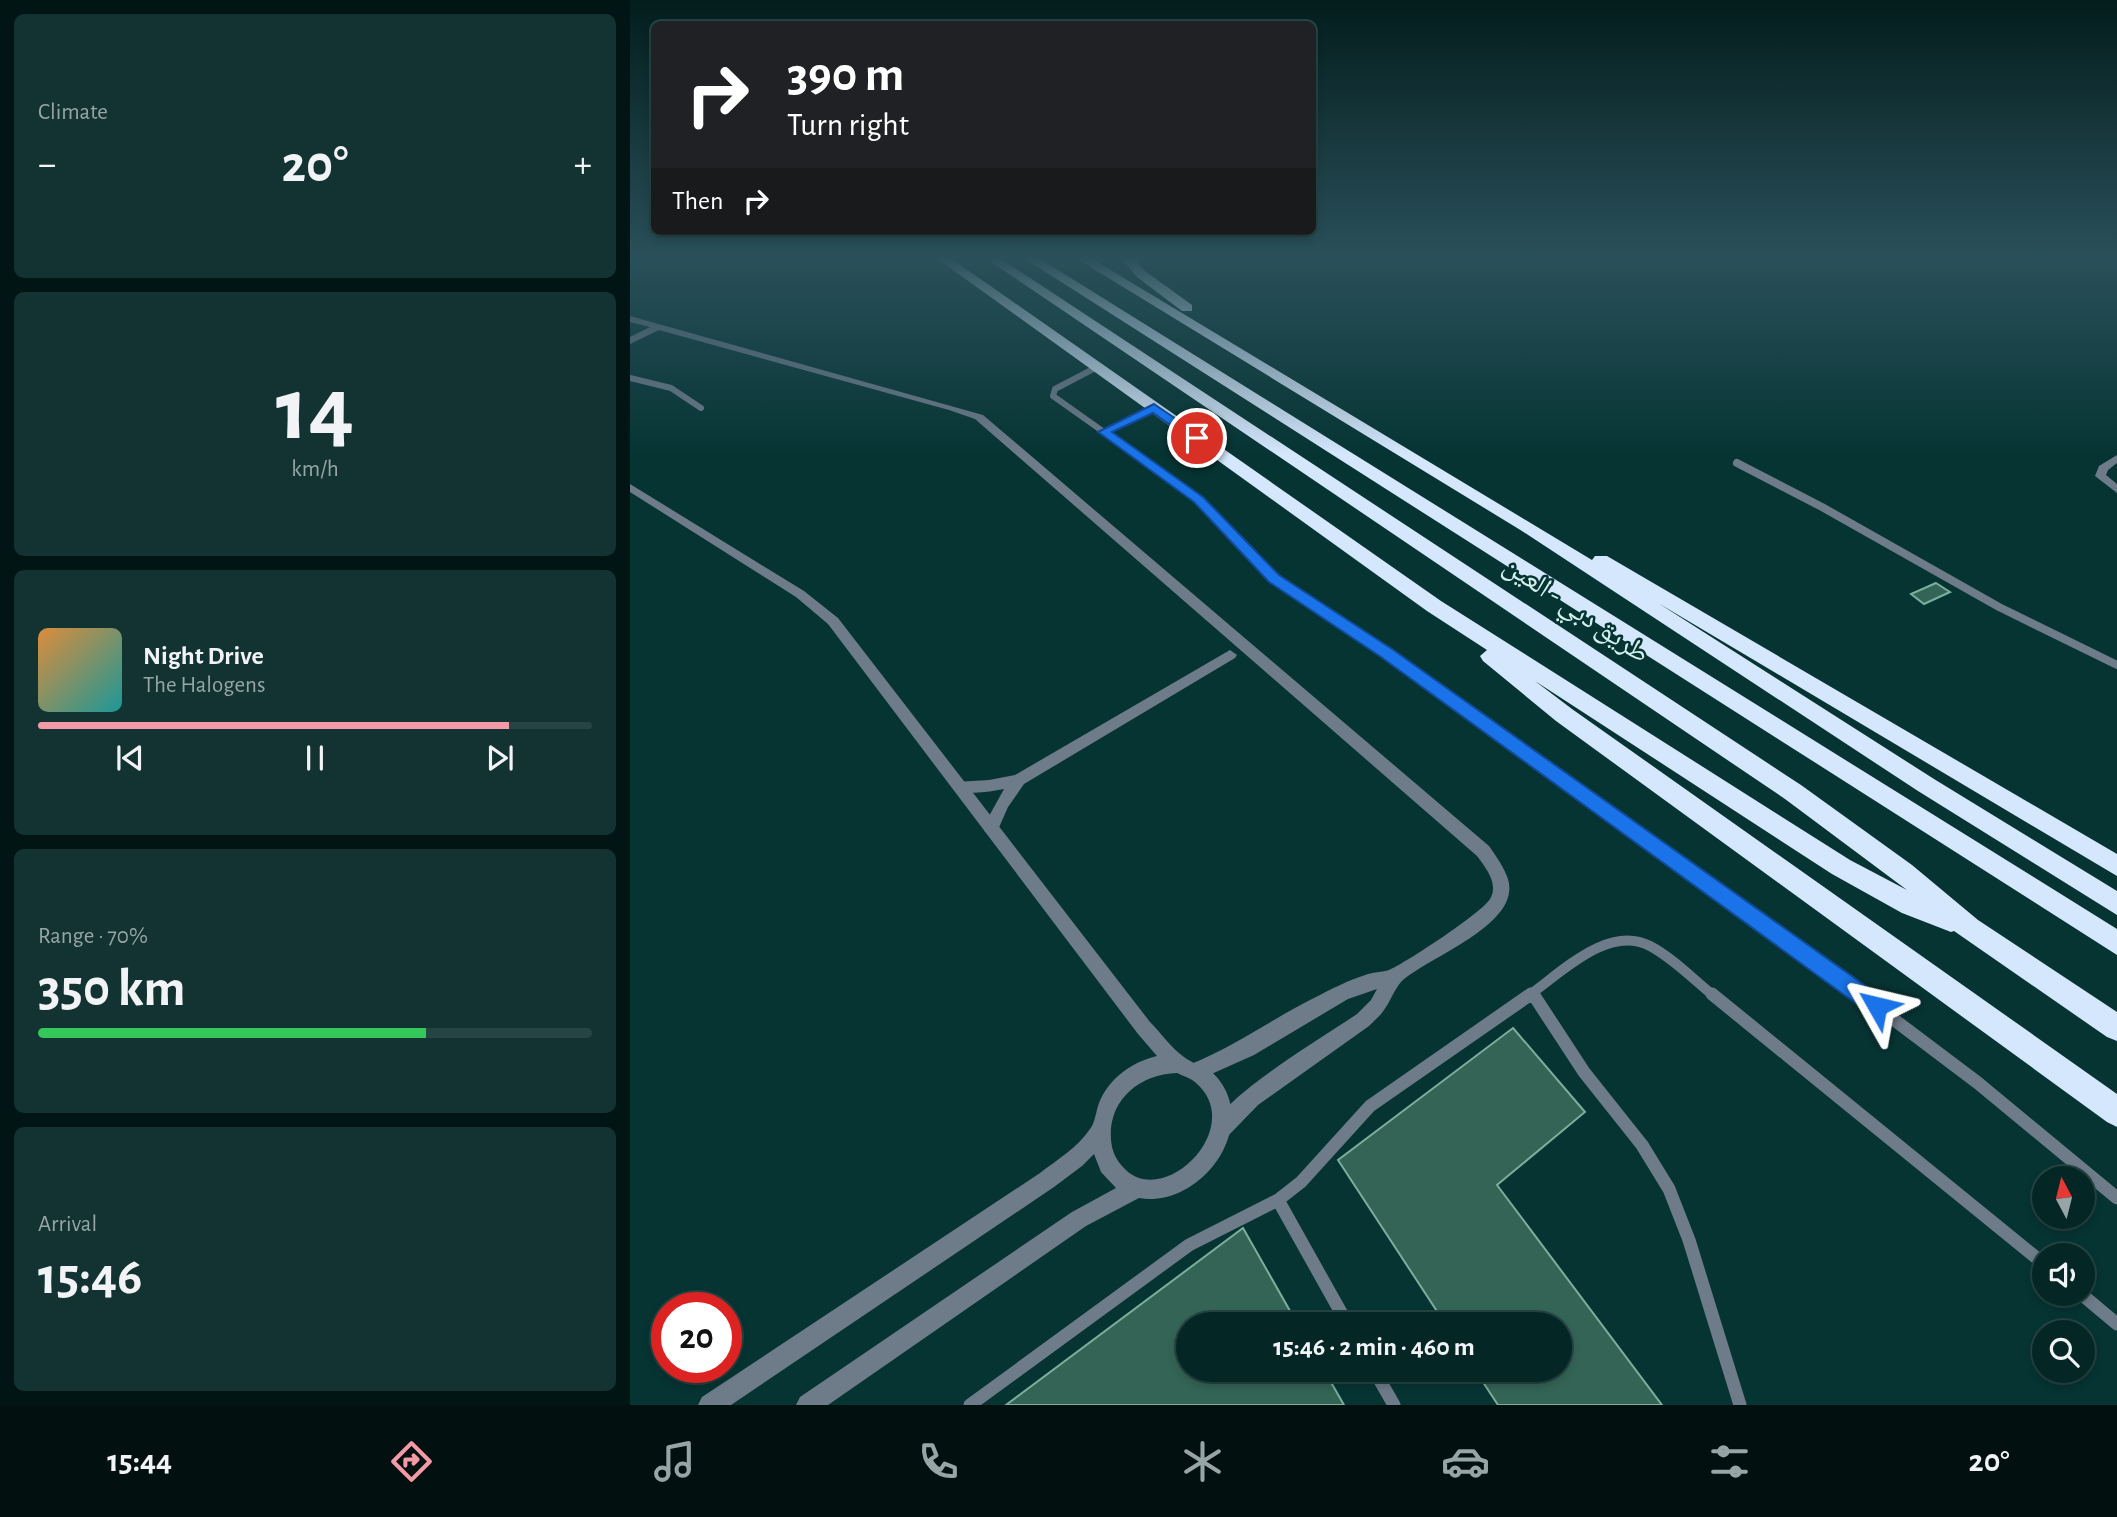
<!DOCTYPE html>
<html lang="en">
<head>
<meta charset="utf-8">
<style>
  body { margin:0; font-family:"Alegreya Sans","Noto Naskh Arabic",sans-serif; background:#123332; color:#f1f3f6; height:100vh; display:flex; flex-direction:column; font-size:26px; white-space:nowrap }
  * { box-sizing:border-box; margin:0 }
  p { font-size:23px; color:#97a5a7 }
  .icon { flex:none; width:38px; height:38px; fill:none; stroke:currentColor; stroke-width:2; stroke-linecap:round; stroke-linejoin:round }
  .map { position:relative; flex:1; overflow:hidden }
  .side { display:flex; flex-direction:column; gap:14px; padding:14px; background:#021515; width:630px }
  .side>* { flex:none }
  .guide { position:absolute; left:21px; top:21px; width:665px; height:214px; border-radius:10px; box-shadow:0 4px 10px #0003,0 0 0 2px #254443; background:#202124; color:#fff; overflow:hidden }
  .needle { width:46px; rotate:353deg }
  .fabs { position:absolute; left:1402px; top:1166px; display:grid; gap:14px }
  .fabs a { display:grid; place-items:center; width:63px; height:63px; border-radius:50%; background:#042726; box-shadow:0 4px 10px #0003,0 0 0 2px #254443; font-size:35px }
  .speed { position:absolute; left:21px; top:1292px; display:flex; gap:14px; font-size:35px; font-weight:700; text-align:center }
  .speed>* { display:grid; place-content:center; width:91px; height:91px; border-radius:50%; background:#042726; box-shadow:0 4px 10px #0003,0 0 0 2px #254443; line-height:1 }
  .speed .limit { border:10px solid #d22; background:#fff; color:#111 }
  .pin { position:absolute; display:grid; place-items:center; width:60px; height:60px; color:#fff; margin:-30px; border:4px solid #fff; border-radius:50%; box-shadow:0 2px 7px #0007 }
  .me { position:absolute; width:77px; margin:-38px; rotate:307deg; stroke-linejoin:round; filter:drop-shadow(0 0 5px #0008) }
  .turn { display:flex; align-items:center; gap:24px; height:147px; padding:0 21px; font-size:32px }
  .turn .icon { width:91px; height:91px; stroke-width:2.5 }
  .turn b { display:block; font-size:49px; line-height:60px }
  .then { display:flex; align-items:center; height:66px; padding:0 21px; background:#0003; gap:14px; font-size:26px }
  .big { font-size:52px; font-weight:700; line-height:1.1 }
  .side .tile { flex:1; display:flex; flex-direction:column; justify-content:center; gap:10px; min-width:0; padding:0 24px; border-radius:10px; background:#123332 }
  .side .dial { align-items:center; gap:0 }
  .dial b { font-size:91px; line-height:1 }
  .song { display:flex; align-items:center; gap:21px }
  .cover { width:84px; height:84px; border-radius:10px; background:linear-gradient(135deg,hsl(30 70% 55%),hsl(180 70% 35%)) }
  .played { height:7px; border-radius:4px; background:linear-gradient(90deg,#f49aa6 85%,#254443 85%) }
  .keys { display:flex; justify-content:space-around; direction:ltr }
  .heat { display:flex; justify-content:space-between; align-items:center; font-size:38px; direction:ltr }
  .charge { height:10px; border-radius:5px; background:linear-gradient(90deg,#34c759 70%,#254443 0) }
  .trip { position:absolute; left:546px; top:1312px; width:396px; height:70px; border-radius:35px; background:#042726; box-shadow:0 4px 10px #0003,0 0 0 2px #254443; font-weight:700; line-height:70px; text-align:center }
  .menu { display:flex; height:112px; justify-content:space-around; align-items:center; background:#02100f; color:#97a5a7 }
  .menu .icon { width:49px; height:49px }
  .menu .on { color:#f49aa6 }
  .menu b { font-size:32px; color:#f1f3f6 }
  main { display:flex; flex:1; min-height:0 }
  .map>svg:first-child { display:block }
  .building { fill:#346455; stroke:#7cae9c; stroke-width:2 }
  .lines { fill:none; stroke-linecap:round; stroke-linejoin:round }
  .service-far3 { stroke:#6e7b89; stroke-width:6 }
  .service-far2 { stroke:#6e7b89; stroke-width:8 }
  .service-far1 { stroke:#6e7b89; stroke-width:10 }
  .service { stroke:#6e7b89; stroke-width:13 }
  .minor { fill:#6e7b89; fill-rule:evenodd }
  .tertiary { fill:#6e7b89; fill-rule:evenodd }
  .motorway { fill:#d4e7fc; fill-rule:evenodd }
  .route { fill:#1a73e8; stroke:#114b97; stroke-width:2 }
  .labels { text-anchor:middle; dominant-baseline:central; stroke-width:5; stroke-linejoin:round; paint-order:stroke }
  .street-label { font-size:28px; fill:#d5f1ee; stroke:#063433 }
</style>
</head>
<body>
<main>
<section class="side">
<div class="tile"><p>Climate</p>
<div class="heat"><a>−</a><b class="big">20°</b><a>+</a></div>
</div>
<div class="tile dial"><b>14</b><p>km/h</p></div>
<div class="tile">
<div class="song"><i class="cover"></i><div><b>Night Drive</b><p>The Halogens</p></div></div>
<div class="played"></div>
<div class="keys"><svg class="icon" aria-label="previous" viewBox="0 0 24 24"><path d="M18 5L8 12l10 7zM5 5v14"/></svg><svg class="icon" aria-label="pause" viewBox="0 0 24 24"><path d="M8 5v14M16 5v14"/></svg><svg class="icon" aria-label="next" viewBox="0 0 24 24"><path d="M6 5l10 7-10 7zM19 5v14"/></svg></div>
</div>
<div class="tile"><p>Range · 70%</p><b class="big">350 km</b><div class="charge"></div></div>
<div class="tile"><p>Arrival</p><b class="big">15:46</b></div>
</section>
<div class="map">
<svg width="1487" height="1405" viewBox="0 0 1487 1405">
  <rect width="100%" height="100%" fill="#063433"/>
  <path class="building" d="M1306 583 1320 592 1294 604 1281 594Z
    M883 1028 955 1112 867 1185 1032 1405H868L845 1370H929V1325H816L708 1160Z
    M613 1228 668 1325H558V1370H694L714 1405H376Z"/>
  <g class="lines">
    <path class="service-far3" d="M467 367 425 389 423 396 488 442
      M0 378 41 388 71 408
      M474 432 524 408"/>
    <path class="service-far2" d="M486 440 569 499 644 579 798 682
      M1107 463 1192 507 1369 607 1487 665"/>
    <path class="service-far1" d="M795 681 1232 996
      M902 993 904 996
      M898 996C931 973 978 924 1020 946 1043 958 1064 980 1084 996"/>
    <path class="service" d="M903 994 954 1072 1012 1145 1039 1189 1059 1240 1110 1405
      M1082 994 1414 1264
      M1230 994 1348 1083 1487 1198
      M648 1200 718 1325
      M1450 1293 1487 1324
      M744 1370 764 1405
      M340 1405 559 1245 648 1200 671 1182 740 1106 901 994"/>
    <path class="minor" d="M0 316 353 415 859 846C866 856 874 867 878 879 892 925 797 957 771 982 764 990 760 1002 754 1010 750 1016 744 1021 739 1026L628 1105 598 1136 591 1139 584 1136 581 1129C595 1095 693 1037 727 1014L741 1000 747 989 718 999 624 1055 568 1080 561 1078 559 1071 561 1064C605 1046 642 1019 684 998 701 989 719 980 738 974 745 972 753 972 759 970 774 964 853 912 860 899 869 884 856 868 847 856L345 419 319 410 29 330 0 344V337L20 327 0 322Z
      M1487 455V463L1478 470 1476 475 1487 484V493L1465 476 1469 466Z
      M600 650 607 655 605 658 394 784 378 807 367 832 361 834 355 832 353 827 374 789C359 792 341 795 326 790L323 786 326 782 359 780 385 775Z"/>
    <path class="tertiary" d="M0 484 174 591 208 618 520 1022C531 1033 541 1048 554 1057 569 1068 580 1065 592 1084 625 1135 567 1208 509 1198L456 1226 198 1405H166L170 1397 442 1212 486 1188 471 1172 464 1154 452 1166 424 1187 101 1405H68L72 1397 410 1173C427 1160 448 1147 460 1129 465 1123 466 1111 469 1103 479 1078 502 1062 527 1056L508 1034 198 624 166 597 0 492ZM547 1073C553 1076 561 1078 566 1083 618 1128 531 1213 492 1166 487 1160 484 1155 482 1147 474 1105 506 1074 547 1073Z"/>
    <path class="motorway" d="M305 257H319L811 601 1220 860 1277 890 1155 799 354 257H368L1171 785 1282 865 1348 920 1487 1012V1041L1477 1037 1324 931 1321 932 1272 913 1202 874 905 681 942 709 1487 1094V1127L1477 1122 926 721 853 661 850 656 857 650 797 611Z
      M392 257H407L1487 929V955Z
      M444 257H459L962 560 965 556H977L1487 854V876L1028 603 1304 779 1487 891V915L1288 791 892 531Z
      M490 257H503L515 271 562 305V311H552L507 277Z"/>
  </g>
  <linearGradient id="sky" x2="0" y2="1"><stop stop-color="#031d1c"/><stop offset="0.57" stop-color="#2a505b"/><stop offset="1" stop-color="#2a505b" stop-opacity="0"/></linearGradient>
  <rect width="1487" height="454" fill="url(#sky)"/>
  <path class="route" d="M524 404 571 436V441H563L523 413 482 432 573 497 649 575 762 649 1254 999 1257 1006 1254 1013 1247 1016 1239 1013 751 657 639 582 564 502 468 432Z"/>
  <g class="labels">
    <g class="street-label">
      <text transform="translate(946 610) rotate(34)">طريق دبي - العين</text>
    </g>
  </g>
</svg>
<div class="fabs">
<a><svg class="needle" viewBox="-14 -14 28 28"><path d="M0-13l5 13h-10z" fill="#e53935"/><path d="M0 13l5-13h-10z" fill="#97a5a7"/></svg></a>
<a><svg class="icon" aria-label="sound" viewBox="0 0 24 24"><path d="M4 9h4l5-4v14l-5-4H4zM17 9q2 3 0 6"/></svg></a>
<a><svg class="icon" aria-label="search" viewBox="0 0 24 24"><circle cx="10" cy="10" r="6"/><path d="M15 15l6 6"/></svg></a>
</div>
<div class="speed"><div class="limit">20</div></div>
<div class="pin" style="left:567px;top:438px;background:#d93025"><svg class="icon" aria-label="arrive" viewBox="0 0 24 24"><path d="M6 21V4h12l-3 4 3 4H6"/></svg></div>
<svg class="me" style="left:1247px;top:1006px" viewBox="-20 -20 40 40"><path d="M0-17L14 15 0 8-14 15z" fill="#1a73e8" stroke="#fff" stroke-width="4"/></svg>
<div class="trip">15:46 · 2 min · 460 m</div>
<div class="guide">
<div class="turn"><svg class="icon" aria-label="right" viewBox="0 0 24 24"><path d="M7 20v-9h11M14 6l5 5-5 5"/></svg><div><b>390 m</b>Turn right</div></div>
<div class="then">Then<svg class="icon" aria-label="right" viewBox="0 0 24 24"><path d="M7 20v-9h11M14 6l5 5-5 5"/></svg></div>
</div>
</div>
</main>
<nav class="menu">
<b>15:44</b>
<svg class="icon on" aria-label="directions" viewBox="0 0 24 24"><path d="M12 3l9 9-9 9-9-9zM9 14v-3h6M13 9l2 2-2 2"/></svg>
<svg class="icon" aria-label="music" viewBox="0 0 24 24"><path d="M9 18V5l10-2v13"/><circle cx="6" cy="18" r="3"/><circle cx="16" cy="16" r="3"/></svg>
<svg class="icon" aria-label="phone" viewBox="0 0 24 24"><path d="M5 4h4l2 5-3 2q2 4 5 5l2-3 5 2v4C11 20 4 13 5 4z"/></svg>
<svg class="icon" aria-label="climate" viewBox="0 0 24 24"><path d="M12 3v18M4 7l16 10M4 17L20 7"/></svg>
<svg class="icon" aria-label="car" viewBox="0 0 24 24"><path d="M5 17H2v-5l4-1 3-4h7l3 4 3 1v5h-3M9 17h6M6 11h13"/><circle cx="7" cy="17" r="2"/><circle cx="17" cy="17" r="2"/></svg>
<svg class="icon" aria-label="filters" viewBox="0 0 24 24"><path d="M4 7h16M4 17h16"/><circle cx="9" cy="7" r="2"/><circle cx="15" cy="17" r="2"/></svg>
<b>20°</b>
</nav>
</body>
</html>
